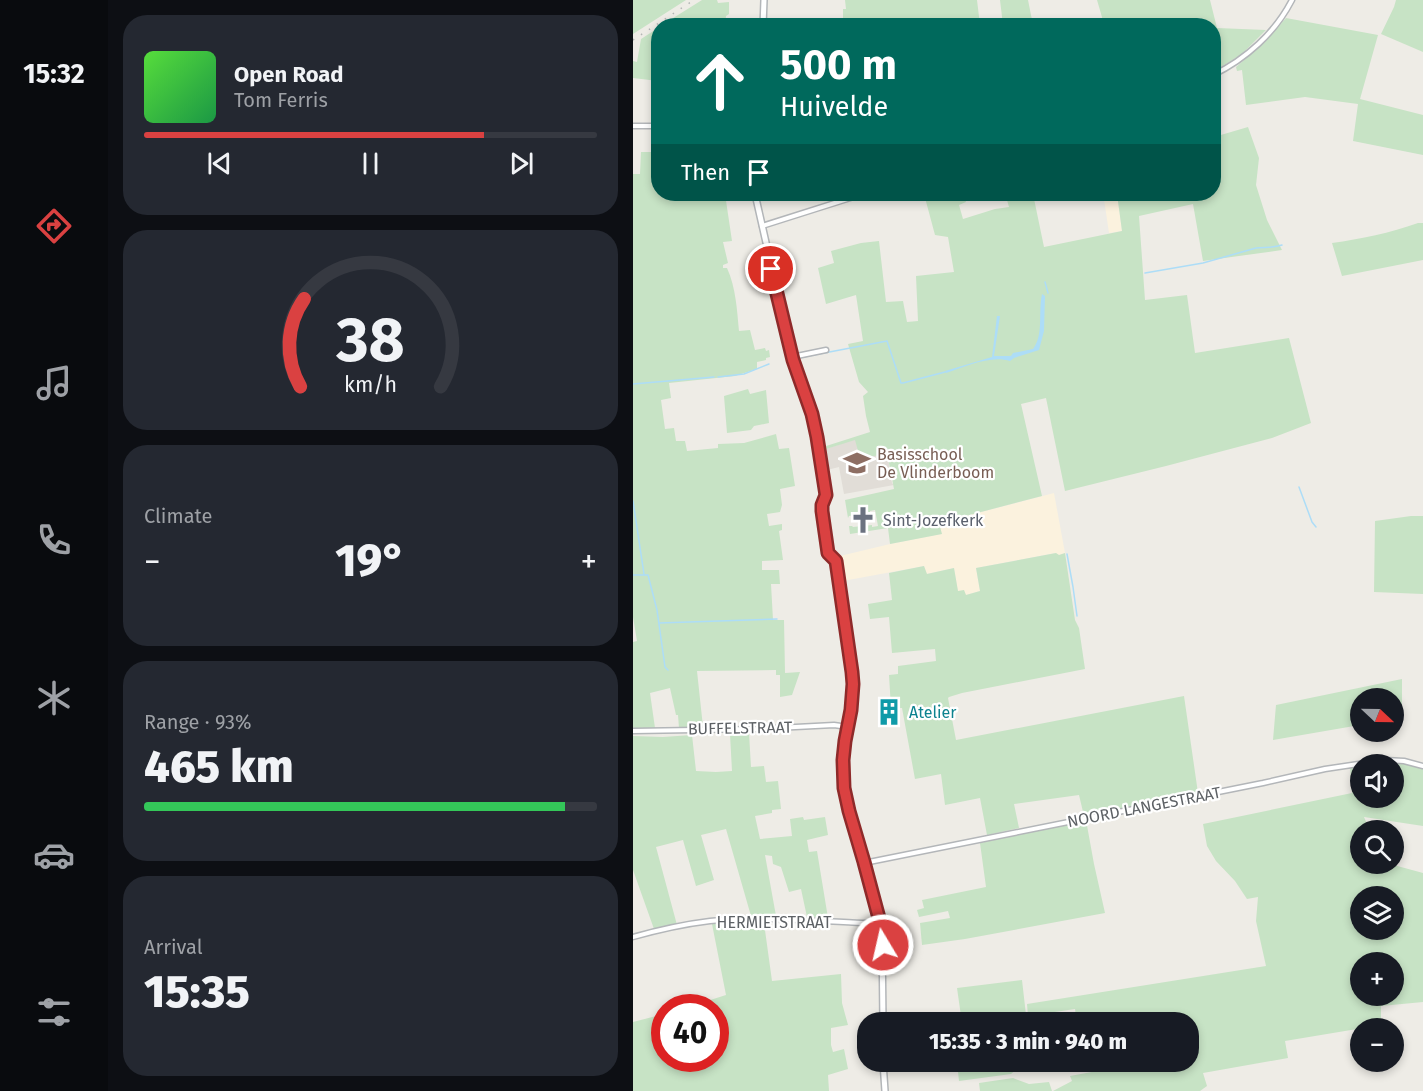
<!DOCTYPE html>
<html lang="en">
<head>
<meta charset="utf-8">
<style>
  body { margin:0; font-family:"Fira Sans",sans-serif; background:#242831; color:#f1f3f6; height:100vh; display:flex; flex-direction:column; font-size:22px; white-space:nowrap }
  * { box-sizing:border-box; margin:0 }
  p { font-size:20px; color:#9ea1a6 }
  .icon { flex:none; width:33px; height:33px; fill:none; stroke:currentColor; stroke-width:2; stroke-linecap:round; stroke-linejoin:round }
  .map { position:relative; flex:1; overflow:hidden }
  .drawer { display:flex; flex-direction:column; gap:15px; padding:15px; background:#0d0f14; width:525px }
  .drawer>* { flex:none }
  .banner { position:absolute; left:18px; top:18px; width:570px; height:183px; border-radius:24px; box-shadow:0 3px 9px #0003; background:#00695c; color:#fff; overflow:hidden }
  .needle { width:39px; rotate:112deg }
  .buttons { position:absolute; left:717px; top:688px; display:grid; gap:12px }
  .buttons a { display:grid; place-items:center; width:54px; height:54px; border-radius:50%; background:#171b24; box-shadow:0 3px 9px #0003; font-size:30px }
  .speed { position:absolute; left:18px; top:994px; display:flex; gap:12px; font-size:30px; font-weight:700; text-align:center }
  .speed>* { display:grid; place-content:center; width:78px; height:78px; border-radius:50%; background:#171b24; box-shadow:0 3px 9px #0003; line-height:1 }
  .speed .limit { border:9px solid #d22; background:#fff; color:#111 }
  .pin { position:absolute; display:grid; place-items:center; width:51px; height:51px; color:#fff; margin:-26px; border:3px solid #fff; border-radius:50%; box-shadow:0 2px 6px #0007 }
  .me { position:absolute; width:66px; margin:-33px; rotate:351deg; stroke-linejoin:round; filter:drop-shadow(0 0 4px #0008) }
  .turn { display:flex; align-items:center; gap:21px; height:126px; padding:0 30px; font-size:27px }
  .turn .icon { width:78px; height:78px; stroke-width:2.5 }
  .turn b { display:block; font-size:42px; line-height:51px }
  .then { display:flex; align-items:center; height:57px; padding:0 30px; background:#0003; gap:12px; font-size:22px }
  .big { font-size:45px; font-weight:800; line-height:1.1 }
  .drawer .widget { flex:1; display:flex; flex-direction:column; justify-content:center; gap:9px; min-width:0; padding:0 21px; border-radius:24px; background:#242831 }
  .drawer .dial { align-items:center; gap:0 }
  .dial svg { height:156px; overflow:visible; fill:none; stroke:#363941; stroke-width:7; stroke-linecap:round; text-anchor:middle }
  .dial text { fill:#f1f3f6; stroke:none }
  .song { display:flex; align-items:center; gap:18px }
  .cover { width:72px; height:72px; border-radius:9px; background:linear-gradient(135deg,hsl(110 70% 55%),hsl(140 70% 35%)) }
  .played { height:6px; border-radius:3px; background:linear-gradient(90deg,#da4141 75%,#363941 75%) }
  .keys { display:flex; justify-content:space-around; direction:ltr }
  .heat { display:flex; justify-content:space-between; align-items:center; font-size:33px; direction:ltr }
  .charge { height:9px; border-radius:4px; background:linear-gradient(90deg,#34c759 93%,#363941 0) }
  .trip { position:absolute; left:224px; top:1012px; width:342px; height:60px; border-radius:24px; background:#171b24; box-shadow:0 3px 9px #0003; font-weight:800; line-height:60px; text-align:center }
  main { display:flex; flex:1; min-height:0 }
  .menu { display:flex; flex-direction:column; width:108px; justify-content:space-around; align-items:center; background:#090b0e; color:#9ea1a6 }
  .menu .icon { width:42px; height:42px }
  .menu .selected { color:#da4141 }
  .menu b { font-size:27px; color:#f1f3f6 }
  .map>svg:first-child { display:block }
  .commercial { fill:#fbf2de }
  .education { fill:#e1ddd7 }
  .green { fill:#c7e3c5; fill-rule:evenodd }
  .water { fill:#adddf7 }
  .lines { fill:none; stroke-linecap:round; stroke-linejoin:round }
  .stream { stroke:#adddf7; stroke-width:1.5 }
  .minor-casing { stroke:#b3b6b9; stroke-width:7 }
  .tertiary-casing { stroke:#b3b6b9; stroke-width:8 }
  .minor { stroke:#fff; stroke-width:4 }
  .tertiary { stroke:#fff; stroke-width:5 }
  .rail { stroke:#b4b5b5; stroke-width:1.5; stroke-dasharray:1.5 8; stroke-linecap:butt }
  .route-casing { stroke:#8e2a2a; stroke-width:15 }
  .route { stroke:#da4141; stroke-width:10 }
  .labels { text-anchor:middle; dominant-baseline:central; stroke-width:4.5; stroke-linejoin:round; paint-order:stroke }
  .education-label { font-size:16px; fill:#785e54; stroke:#fff; text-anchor:start }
  .worship-label { font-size:16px; fill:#5b616d; stroke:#fff; text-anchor:start }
  .culture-label { font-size:16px; fill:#0d838f; stroke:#fff; text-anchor:start }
  .street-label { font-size:16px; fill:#5d6165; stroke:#fff }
</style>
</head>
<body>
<main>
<nav class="menu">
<b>15:32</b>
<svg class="icon selected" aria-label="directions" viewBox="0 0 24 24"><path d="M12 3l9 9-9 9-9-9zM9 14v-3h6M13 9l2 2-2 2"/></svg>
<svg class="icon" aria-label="music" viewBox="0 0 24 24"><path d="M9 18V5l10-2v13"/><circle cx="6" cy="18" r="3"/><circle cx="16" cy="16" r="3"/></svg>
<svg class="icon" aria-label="phone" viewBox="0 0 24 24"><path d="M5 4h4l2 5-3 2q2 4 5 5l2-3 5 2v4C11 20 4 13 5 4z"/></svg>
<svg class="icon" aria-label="climate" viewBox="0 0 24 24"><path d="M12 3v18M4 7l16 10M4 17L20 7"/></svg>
<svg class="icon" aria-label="car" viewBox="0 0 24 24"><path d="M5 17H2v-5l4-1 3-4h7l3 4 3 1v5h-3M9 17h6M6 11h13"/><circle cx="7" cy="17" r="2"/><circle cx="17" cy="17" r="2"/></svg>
<svg class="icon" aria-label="filters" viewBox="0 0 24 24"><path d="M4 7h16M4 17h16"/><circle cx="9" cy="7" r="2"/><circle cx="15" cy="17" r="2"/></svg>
</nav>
<section class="drawer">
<div class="widget">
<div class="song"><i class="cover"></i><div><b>Open Road</b><p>Tom Ferris</p></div></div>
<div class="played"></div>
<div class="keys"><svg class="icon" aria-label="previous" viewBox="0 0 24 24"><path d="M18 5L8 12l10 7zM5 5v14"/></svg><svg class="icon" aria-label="pause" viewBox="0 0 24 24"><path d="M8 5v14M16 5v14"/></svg><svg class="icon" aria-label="next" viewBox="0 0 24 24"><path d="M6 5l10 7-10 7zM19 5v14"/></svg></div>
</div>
<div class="widget dial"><svg viewBox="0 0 100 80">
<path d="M14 69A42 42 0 1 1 86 69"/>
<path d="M14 69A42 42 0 0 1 16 24" stroke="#da4141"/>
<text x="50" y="56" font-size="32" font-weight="700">38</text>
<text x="50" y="72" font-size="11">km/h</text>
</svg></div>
<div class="widget"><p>Climate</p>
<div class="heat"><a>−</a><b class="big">19°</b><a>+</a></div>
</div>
<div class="widget"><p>Range · 93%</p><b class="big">465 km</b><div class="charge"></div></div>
<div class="widget"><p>Arrival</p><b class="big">15:35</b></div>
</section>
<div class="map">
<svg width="790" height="1091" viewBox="0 0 790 1091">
  <rect width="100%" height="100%" fill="#eeece6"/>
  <path class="commercial" d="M451 194H484L489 231 476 233 471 199 452 201Z
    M421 493 432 553 426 555 422 553 343 568 347 591 333 595 325 592 321 568 293 574 291 566 210 581 207 556 257 544 308 534 306 523Z"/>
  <path class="education" d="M222 439 255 458 259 483 261 485 211 494 206 467 194 470 190 450Z"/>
  <path class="green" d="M0 0H53L0 34Z
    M69 0H84L85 3 96 2V14L93 16 92 25H29Z
    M212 0H344L347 25H179L210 21V9H213Z
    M367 0H395L400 25H370Z
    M464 0H577L584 28 633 30 609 54 583 70 581 62 580 26 570 25 568 18 540 25H467L471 24Z
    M763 0H790V52L748 34 761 7Z
    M653 18 745 35 727 99 790 115V155L720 141 725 104 672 97 613 105 609 70 604 71 603 67 632 42Z
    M25 28V81L0 78V61L4 62 8 39Z
    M615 127 626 158 623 185 634 220 649 250 570 261 560 204 506 216 512 300 554 295 562 353 656 338 678 423 639 438 533 466 432 491 413 398 388 404 409 496 306 523 309 534 257 544 255 528 217 534 216 526H219L220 527 239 525V527L245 526 242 510 237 511V513L216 516 215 518 212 500 261 489 255 458 249 459 248 455 227 458 222 440 190 450V447L237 432 233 416 230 396 235 392 226 382 215 344 230 341 223 295 193 304 185 268 201 263 198 251 228 243 246 241 253 302 270 301 274 322 285 321 283 276 321 272 315 237 302 235 291 194H330L333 202 326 205 330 219 362 209 376 207 374 200 389 198 388 194H400L411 247 489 231 484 194H580L581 137Z
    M8 152H25L26 194H92L99 241 90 242 95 263 90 265V268H94C103 288 104 310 106 331L117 330 122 350 132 348 133 351 136 350 137 357 133 358V360L124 362V369L102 376 36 383 38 398 28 400 32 429 41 428 43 441H52L54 451 85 448V444L111 443 143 434 146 449 156 448 162 486 147 489 149 505 147 512 134 514 136 526 149 524V530L146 531 150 560 129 561V570H146L147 584H138L140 620H151L152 673 167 672 159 695 147 697V675H143V670L64 671 70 727 46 728 45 715H43L37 688 17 693 22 728H0V642L4 641 0 617V174H7Z
    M785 223H790V260L709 276 699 243C728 239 757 233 785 223Z
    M115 389 117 394 133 390 136 423 121 426 118 430 94 433 91 396Z
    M778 516H790V594L741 592 742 521Z
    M423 553 426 555 432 553 442 620 446 628 452 669 329 693 316 697 315 698 323 740 551 696 565 793 451 816 446 795 381 804 386 828 354 835 347 798 312 805 308 774 282 779 269 708H258L256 675 265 674V666L303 661 302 649 259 653 256 617 237 619 235 604 259 600 256 573 291 566 294 574 321 568 325 591 331 590 333 595 347 591 343 568Z
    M769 679V719L761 720 760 699H728L727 725 640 740 643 705Z
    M116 733 118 767 131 766 133 782 145 781 148 809 139 810V813L122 816 127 839 159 836 157 819 170 817 171 820 192 817 195 835 174 840 176 852 184 851 195 918 174 917 168 889 156 892 148 867 140 864 139 856 132 855 143 916H118L93 829 68 835 81 880 63 886 50 840 23 847 44 925 21 929 0 870V736L30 737 59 735 63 771 83 772 99 771 97 734Z
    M756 763H768L790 769V826L731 817 737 831H728V864H757L790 873V1002L748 1006V1025L652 1041 655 1058 570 1073 574 1086 567 1091H420L439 1081 437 1076 486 1067 485 1062H555V1023H444L442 1009 395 1016 396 1023H351L395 1016 394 1004 633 966 623 921 625 897 614 899 602 881 583 861 574 846 570 824 719 793 717 767 727 766 728 798H760V765H735ZM728 897H760V930H728ZM728 963H760V996H728Z
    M453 820 461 864 472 913 332 939 289 945 287 923 317 918 315 911 286 917 284 910 291 908 289 900 353 887 347 843Z
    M110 923H131L139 981 208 974 209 1003 215 1025 198 1028V1045L200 1052 211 1049 215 1069 195 1075 196 1091H0V1022L31 1014 32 1059H82V1008H52L93 995 79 924Z
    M389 980 393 1015 329 1023 324 988Z
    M324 1062H392L378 1074 326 1081Z
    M380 1078 396 1084 416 1082 419 1091H347L346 1083Z"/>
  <path class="water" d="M409 294 412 296 411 331 406 350 381 358 377 361C357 355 332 367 313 373L312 371 359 357 364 316H367L361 356H378L380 353 400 349C411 335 405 312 409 294Z"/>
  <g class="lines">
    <path class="stream" d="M512 273 570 263 623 248C632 247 640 248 649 245
      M412 282 415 293
      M165 358 254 341 268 383H270L312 372
      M85 377 111 374 136 364
      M0 384 81 377
      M666 487 679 522 683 527
      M0 501 11 574
      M434 554 440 587 444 616
      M0 575H15L24 610 32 667 35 670
      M26 623 144 619"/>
    <defs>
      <path id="minor" d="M580 75C613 59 642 33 659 0
        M0 126H26
        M129 226 230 194
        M159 357 193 350
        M0 731 124 729 201 725 215 727
        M231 863 630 783 692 769 752 760 771 761 790 766
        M0 937C25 930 52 924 77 921 128 916 179 921 230 923L247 922"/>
      <path id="tertiary" d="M130 26 131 0
        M122 194 159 357 179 414 181 425 193 495 189 505V511L195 553 203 561 220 678 219 702 212 741 210 760 211 788 216 811 231 863 249 934 250 1023
        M250 1062 252 1091"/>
    </defs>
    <use href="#minor" class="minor-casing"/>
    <use href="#tertiary" class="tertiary-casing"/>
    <use href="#minor" class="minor"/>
    <use href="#tertiary" class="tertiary"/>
    <path class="rail" d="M0 40 61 0"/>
  </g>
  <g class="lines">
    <defs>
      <path id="route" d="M138 269 160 360 179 414 184 437 193 495 189 505V511L195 553 203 561 219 672 220 684 218 710 212 741 210 760 211 788 216 811 231 862 247 922 250 945"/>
    </defs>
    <use href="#route" class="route-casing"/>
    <use href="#route" class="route"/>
  </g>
  <defs>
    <symbol id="school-bare" viewBox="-9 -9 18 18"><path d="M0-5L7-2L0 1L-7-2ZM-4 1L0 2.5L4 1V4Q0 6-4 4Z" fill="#8d6e63" stroke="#fff" stroke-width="2.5" paint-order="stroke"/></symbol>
    <symbol id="church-bare" viewBox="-9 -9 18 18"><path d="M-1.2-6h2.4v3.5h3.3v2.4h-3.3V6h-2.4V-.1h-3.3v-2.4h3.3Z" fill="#6b7280" stroke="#fff" stroke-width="2.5" paint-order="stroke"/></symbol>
    <symbol id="building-bare" viewBox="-9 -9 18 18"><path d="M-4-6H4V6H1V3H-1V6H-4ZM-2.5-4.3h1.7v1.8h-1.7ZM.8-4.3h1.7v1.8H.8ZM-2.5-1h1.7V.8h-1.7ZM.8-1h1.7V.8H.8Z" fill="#0f9aa8" stroke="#fff" stroke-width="2.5" paint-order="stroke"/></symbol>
  </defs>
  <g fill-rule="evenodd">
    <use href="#school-bare" x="205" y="444" width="38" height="38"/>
    <use href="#church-bare" x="211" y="501" width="38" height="38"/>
    <use href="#building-bare" x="237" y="693" width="38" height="38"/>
  </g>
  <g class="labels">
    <g class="education-label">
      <text x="244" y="454">Basisschool<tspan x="244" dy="18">De Vlinderboom</tspan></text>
    </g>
    <g class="worship-label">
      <text x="250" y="520">Sint-Jozefkerk</text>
    </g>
    <g class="culture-label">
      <text x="276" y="712">Atelier</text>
    </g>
    <g class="street-label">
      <text transform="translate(107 728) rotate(-1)">BUFFELSTRAAT</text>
      <text transform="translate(511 807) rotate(-11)">NOORD LANGESTRAAT</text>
      <text x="141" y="922">HERMIETSTRAAT</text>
    </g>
  </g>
</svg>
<div class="buttons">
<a><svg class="needle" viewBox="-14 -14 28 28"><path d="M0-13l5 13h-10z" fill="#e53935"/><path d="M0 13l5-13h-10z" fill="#9ea1a6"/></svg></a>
<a><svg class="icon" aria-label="sound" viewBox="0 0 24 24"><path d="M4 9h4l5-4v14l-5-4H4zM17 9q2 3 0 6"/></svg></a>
<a><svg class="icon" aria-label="search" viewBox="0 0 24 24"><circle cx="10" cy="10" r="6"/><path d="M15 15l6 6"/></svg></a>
<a><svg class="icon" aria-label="layers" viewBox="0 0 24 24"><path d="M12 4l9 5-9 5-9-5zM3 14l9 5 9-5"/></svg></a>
<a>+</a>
<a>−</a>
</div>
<div class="speed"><div class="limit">40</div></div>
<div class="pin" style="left:138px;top:269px;background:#d93025"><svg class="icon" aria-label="arrive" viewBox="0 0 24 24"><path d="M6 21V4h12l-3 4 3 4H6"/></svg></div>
<svg class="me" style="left:250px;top:945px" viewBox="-20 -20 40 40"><circle r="17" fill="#da4141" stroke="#fff" stroke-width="3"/><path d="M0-11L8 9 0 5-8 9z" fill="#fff"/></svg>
<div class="trip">15:35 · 3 min · 940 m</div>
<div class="banner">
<div class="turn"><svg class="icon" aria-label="ahead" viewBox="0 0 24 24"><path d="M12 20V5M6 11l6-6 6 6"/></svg><div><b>500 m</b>Huivelde</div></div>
<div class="then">Then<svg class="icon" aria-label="arrive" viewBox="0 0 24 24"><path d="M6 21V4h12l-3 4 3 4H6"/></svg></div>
</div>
</div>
</main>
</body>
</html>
